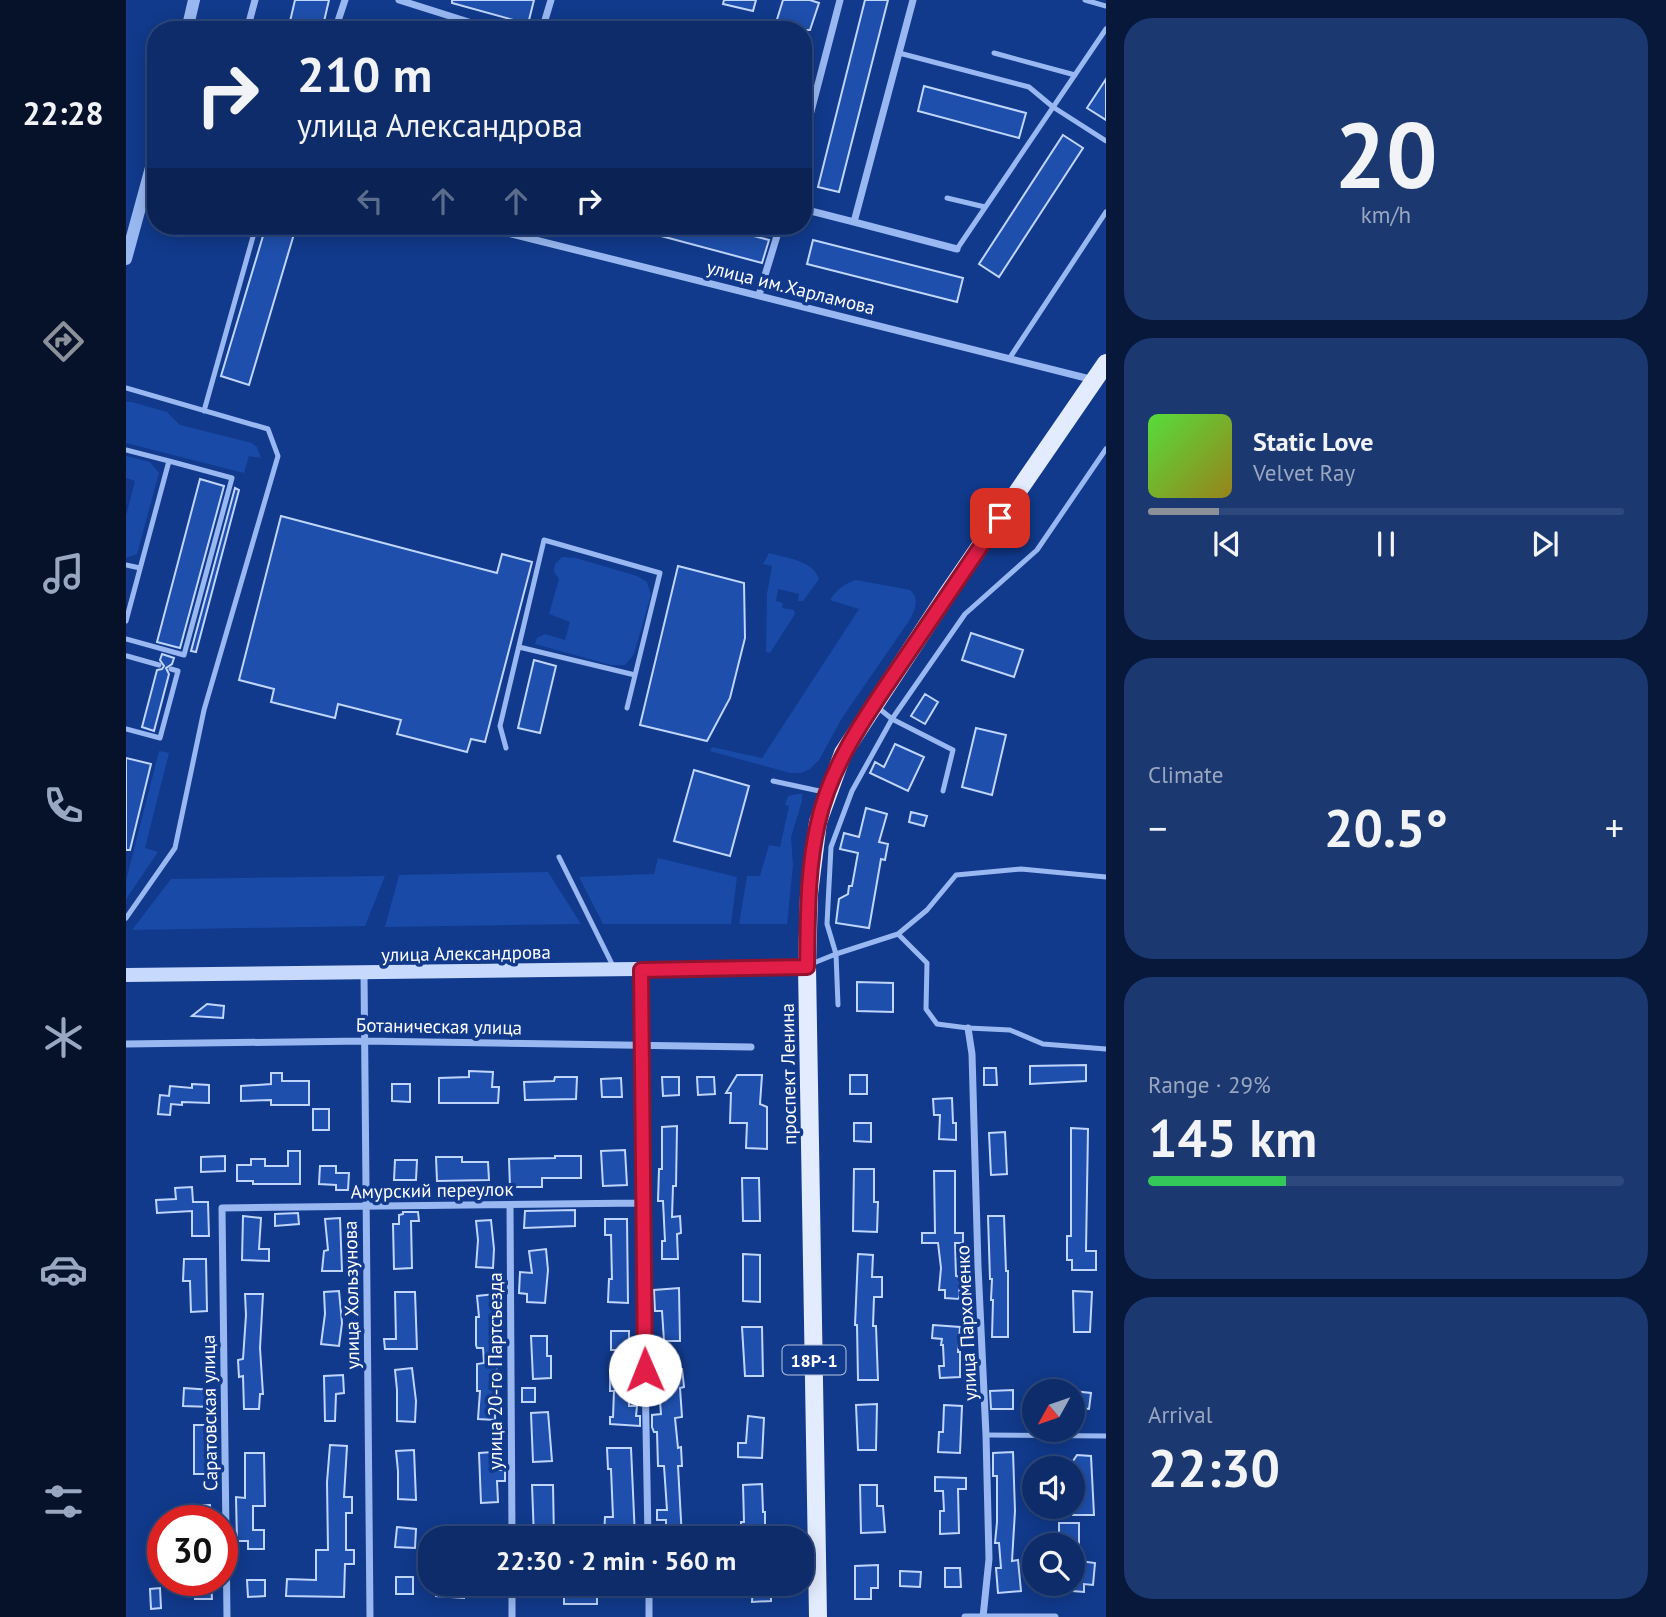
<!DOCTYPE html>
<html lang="en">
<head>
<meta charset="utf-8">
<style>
  body { margin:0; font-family:"PT Sans",sans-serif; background:#1b3871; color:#f1f3f6; height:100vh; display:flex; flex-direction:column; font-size:26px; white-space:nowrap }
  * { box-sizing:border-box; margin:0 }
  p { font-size:23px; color:#9aa7c0 }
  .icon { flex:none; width:38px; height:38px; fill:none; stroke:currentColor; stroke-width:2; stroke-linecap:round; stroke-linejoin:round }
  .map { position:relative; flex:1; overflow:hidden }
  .side { display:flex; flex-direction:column; gap:18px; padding:18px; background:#07183a; width:560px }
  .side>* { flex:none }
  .top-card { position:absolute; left:21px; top:21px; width:665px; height:214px; border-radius:28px; box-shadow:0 4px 18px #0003,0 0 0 2px #2d487d; background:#0d2c69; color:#f1f3f6; overflow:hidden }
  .needle { width:46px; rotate:230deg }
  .buttons { position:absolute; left:896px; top:1379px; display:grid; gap:14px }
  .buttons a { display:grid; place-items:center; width:63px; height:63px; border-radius:50%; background:#0d2c69; box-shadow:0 4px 18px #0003,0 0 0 2px #2d487d; font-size:35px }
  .speed { position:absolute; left:21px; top:1505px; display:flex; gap:14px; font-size:35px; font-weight:700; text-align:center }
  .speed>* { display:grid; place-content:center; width:91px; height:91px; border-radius:50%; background:#0d2c69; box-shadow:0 4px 18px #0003,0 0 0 2px #2d487d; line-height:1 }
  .speed .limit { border:10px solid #d22; background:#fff; color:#111 }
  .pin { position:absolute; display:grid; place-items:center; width:60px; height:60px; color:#fff; margin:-30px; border-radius:14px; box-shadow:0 4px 10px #0006 }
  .me { position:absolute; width:77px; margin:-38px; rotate:359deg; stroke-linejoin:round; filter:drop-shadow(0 0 5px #0008) }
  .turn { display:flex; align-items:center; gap:24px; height:147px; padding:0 35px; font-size:32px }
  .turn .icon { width:91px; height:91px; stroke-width:2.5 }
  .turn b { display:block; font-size:49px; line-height:60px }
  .lanes { display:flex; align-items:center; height:66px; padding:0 35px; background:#0003; justify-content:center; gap:35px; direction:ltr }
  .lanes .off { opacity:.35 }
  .big { font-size:52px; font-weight:600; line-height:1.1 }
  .side .tile { flex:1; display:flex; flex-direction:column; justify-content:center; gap:10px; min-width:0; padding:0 24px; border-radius:28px; background:#1b3871 }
  .side .dial { align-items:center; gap:0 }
  .dial b { font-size:91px; line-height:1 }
  .song { display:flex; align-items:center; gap:21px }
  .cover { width:84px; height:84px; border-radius:10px; background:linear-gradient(135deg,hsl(110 70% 55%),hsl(50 70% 35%)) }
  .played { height:7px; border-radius:4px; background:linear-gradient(90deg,#8c9099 15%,#2d487d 15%) }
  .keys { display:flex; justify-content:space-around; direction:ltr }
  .heat { display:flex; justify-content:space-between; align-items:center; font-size:38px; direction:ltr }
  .charge { height:10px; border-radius:5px; background:linear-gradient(90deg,#34c759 29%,#2d487d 0) }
  .trip { position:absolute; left:292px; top:1526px; width:396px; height:70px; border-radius:28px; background:#0d2c69; box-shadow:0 4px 18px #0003,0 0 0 2px #2d487d; font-weight:600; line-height:70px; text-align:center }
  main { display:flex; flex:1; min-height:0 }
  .menu { display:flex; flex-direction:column; width:126px; justify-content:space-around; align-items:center; background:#05122a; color:#9aa7c0 }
  .menu .icon { width:49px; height:49px }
  .menu .on { color:#8c9099 }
  .menu b { font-size:32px; color:#f1f3f6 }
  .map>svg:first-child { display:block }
  .green { fill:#194aa7 }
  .building { fill:#1e4fac; stroke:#c0d5fd; stroke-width:2 }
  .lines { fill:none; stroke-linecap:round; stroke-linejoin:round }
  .service { stroke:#99b8f2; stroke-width:5 }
  .minor { stroke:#99b8f2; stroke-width:7 }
  .tertiary { stroke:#99b8f2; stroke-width:12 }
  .secondary { stroke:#c7d9fc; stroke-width:14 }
  .primary { stroke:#e3ebff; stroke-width:18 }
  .route-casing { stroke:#92132f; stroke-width:18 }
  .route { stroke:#e11d48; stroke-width:12 }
  .labels { text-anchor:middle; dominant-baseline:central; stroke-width:7; stroke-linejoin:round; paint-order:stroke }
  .shield { fill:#113a8c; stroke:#b8c4dc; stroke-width:2 }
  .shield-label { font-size:18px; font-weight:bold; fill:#fff }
  .street-label { font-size:19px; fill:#fff; stroke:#113a8c }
</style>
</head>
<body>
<main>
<nav class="menu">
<b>22:28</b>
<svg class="icon on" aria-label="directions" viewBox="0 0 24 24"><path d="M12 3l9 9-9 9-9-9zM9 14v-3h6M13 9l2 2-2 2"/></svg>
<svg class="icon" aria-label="music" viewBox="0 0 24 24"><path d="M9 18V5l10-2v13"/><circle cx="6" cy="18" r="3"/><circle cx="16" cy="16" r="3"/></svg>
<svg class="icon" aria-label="phone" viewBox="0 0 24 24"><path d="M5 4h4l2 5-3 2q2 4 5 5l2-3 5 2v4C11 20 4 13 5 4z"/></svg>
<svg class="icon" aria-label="climate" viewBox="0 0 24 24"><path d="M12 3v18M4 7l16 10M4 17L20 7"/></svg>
<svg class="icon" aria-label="car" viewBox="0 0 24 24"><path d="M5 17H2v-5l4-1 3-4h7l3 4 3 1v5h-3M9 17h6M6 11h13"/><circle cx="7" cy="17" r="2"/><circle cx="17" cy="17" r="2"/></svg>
<svg class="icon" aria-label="filters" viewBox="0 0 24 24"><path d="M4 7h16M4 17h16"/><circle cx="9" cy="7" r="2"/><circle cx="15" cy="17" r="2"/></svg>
</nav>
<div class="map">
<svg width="980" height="1617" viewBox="0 0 980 1617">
  <rect width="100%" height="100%" fill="#113a8c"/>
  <path class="green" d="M0 402H6L41 412 54 425 126 443 131 447 135 458 123 456 118 473 0 443Z
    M0 456 24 462 33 473 11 554 0 558V516L9 481 0 478Z
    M643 553C660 558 687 560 693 579L677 601H672L673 594 652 589 650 601 657 603 656 608 668 610 669 614 644 653 640 652 641 594 646 566 637 564Z
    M436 557 450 558 511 576 521 582 525 595 508 654 499 665H485L409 644 411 638 419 634 439 640 444 622 423 614 433 579 428 572 429 564Z
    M730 580 784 590C794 599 789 608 785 618L716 718 693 760 684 769 675 773H664L584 751 586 747 636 758 733 609 704 600C711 589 718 584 730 580Z
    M33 751 43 753 19 848 32 852 0 899V881Z
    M671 794H676V801L665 837 667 865 661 924H613L621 876H634L643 845 654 847 663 806 659 805 662 796Z
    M532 858 611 877 605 924H477L453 877 528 874Z
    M422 872 455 924 259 927 273 875Z
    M259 876 239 926 6 930 45 879Z"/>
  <path class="building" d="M169 0H203L196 30H162Z
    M326 0H408L402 24 326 3Z
    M598 0H630L627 11 597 4Z
    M657 0H684L693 3 684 30H660L649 26Z
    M739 0H762L713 192 692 187Z
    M980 79V120L961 108Z
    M798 86 900 113 893 138 792 111Z
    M937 135 957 148 873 277 853 264Z
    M140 226 168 234 123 385 95 376Z
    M510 226H590L643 240 636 263 509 229Z
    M687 240 837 278 831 302 681 264Z
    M74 479 98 486 54 648 50 647 31 642Z
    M109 488 113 490 70 652 65 651Z
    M155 516 371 573 376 554 406 562 359 742 345 739 341 752 271 734 275 720 212 704 209 718 145 702 148 689 113 680Z
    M552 566 618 583 619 638 604 698 581 741 514 725Z
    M845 633 897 650 888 677 836 660Z
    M36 654 48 658 46 664 40 668 43 674 28 731 16 727 31 670 36 669 38 666 34 660Z
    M408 660 430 666 414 733 392 728Z
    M799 694 812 702 799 724 785 716Z
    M850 728 880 735 866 795 836 787Z
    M769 744 798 757 782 791 744 773 749 762 758 767Z
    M0 758 25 764 4 850H0Z
    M568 770 623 786 604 856 548 841Z
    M740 808 761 814 753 842 762 844 759 860 755 859 743 928 710 923 713 899 722 894 723 886H726L732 853 714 849 718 833 733 837Z
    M785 812 801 816 798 826 783 822Z
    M731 982 767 983V1012L731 1011Z
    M81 1004 98 1006 97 1018 66 1016Z
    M960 1065V1081L904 1084V1066Z
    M858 1068H870L871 1085H858Z
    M343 1071 367 1072 366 1087H373L372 1103H313V1078L343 1077Z
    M145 1073H156V1081H183V1105H145V1100L115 1101V1086L145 1084Z
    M611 1075H636L634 1104 641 1107V1149L620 1148 621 1123H604L605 1093H600Z
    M724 1075H741V1094H724Z
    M429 1077H451L450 1099 399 1100 398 1082 428 1081Z
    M536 1077H553V1095L537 1096Z
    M571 1077H588L589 1094 572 1095Z
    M495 1078 496 1097H476L475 1079Z
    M66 1084 83 1085V1103L56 1102V1105L45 1104 44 1115 32 1114 34 1095 43 1096 44 1086 66 1088Z
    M266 1084H284V1102L266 1101Z
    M826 1098 827 1123H830V1140L813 1139 814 1115H808L807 1099Z
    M187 1109H203V1130H187Z
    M728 1123H745V1142L728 1141Z
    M551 1126 550 1186H547L546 1217 554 1216 555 1233 551 1234 552 1259H536V1241H539L537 1201H532L533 1169H536V1127Z
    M945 1128 962 1129 960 1251H970V1270H946V1260H941V1236H945Z
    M879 1132 881 1174 865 1175 863 1133Z
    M499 1150 501 1185 477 1186 475 1151Z
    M162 1151H174V1184H127V1181H111V1165H125V1159H139V1166H162Z
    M99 1156V1171L75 1172V1157Z
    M429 1156H455V1178H416V1187H384L383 1159 429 1158Z
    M310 1157H336V1162H362L363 1180 311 1181Z
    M269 1160H291L290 1180H268Z
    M194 1166H210V1173H223L222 1190H210V1185L193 1184Z
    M728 1169H748V1202H752L751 1232 727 1231Z
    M808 1171H829V1233H837V1243H829L830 1276 834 1277 833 1299 819 1298V1290H813L815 1268 812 1243H796V1233H809Z
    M616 1178H633L634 1221H617Z
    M66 1187 67 1202H82L83 1236H66V1211L31 1213 30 1200 50 1199 49 1188Z
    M449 1210V1226L398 1228 399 1211Z
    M277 1212H292L293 1221H285L286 1268 268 1269 267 1224H273V1215L277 1214Z
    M172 1213 173 1224 149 1226V1214Z
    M117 1216 135 1218 133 1249H143V1261L116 1260Z
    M862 1216H878L880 1271H882V1337H866L867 1300H865L866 1279H864Z
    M214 1218 216 1271H196L198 1251 202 1250 199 1219Z
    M479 1219H501L502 1303 482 1302 483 1279H486L485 1235H479Z
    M365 1220 368 1249 367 1268 350 1267 352 1240 350 1221Z
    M420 1249 422 1270 419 1303 401 1302V1294L393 1293 394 1272 406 1273 403 1251Z
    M617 1254 634 1255V1302L617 1301Z
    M732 1254 747 1255 746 1277H756V1297H748L747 1326H750L752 1380H732L731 1325H729Z
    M58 1259H80L81 1311 65 1312 64 1281H57Z
    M553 1288 554 1341H538L536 1311H529L528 1290Z
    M213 1291 216 1323 213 1346 195 1344 199 1314 198 1292Z
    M947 1291 966 1292 964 1332H948Z
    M269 1292H289L291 1349H259L258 1339H270Z
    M119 1294H137L134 1348 137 1394H134L133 1409H118L117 1376 113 1377 112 1360 117 1359 120 1315Z
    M369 1294 371 1364 369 1420 352 1419 354 1391H351V1364L358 1363 357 1348H351L350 1345V1317H353L351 1296Z
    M807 1325 834 1327 832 1352H834V1377L814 1378 813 1366H818L817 1345H815L816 1339 806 1338Z
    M616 1327H636L637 1376H619Z
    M485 1331H503V1350H485Z
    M405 1336H421V1356H425V1378L407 1379Z
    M286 1368 290 1401 289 1422 271 1421V1390L269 1370Z
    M537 1369H556L558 1387 554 1388 556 1417 549 1418 552 1448 555 1447 556 1466H552L556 1538H540V1520H531V1510H541L538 1466H532L531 1432H528L526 1427V1415L535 1414 534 1401 539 1400Z
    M484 1370H503V1406H511L510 1416H514V1426L484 1424V1417H487L488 1391H484Z
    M217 1375 218 1393 210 1394 209 1421H199L198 1376Z
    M58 1388 86 1390V1407L57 1406Z
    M396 1388H409V1402H396Z
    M887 1390V1409H865L864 1391Z
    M947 1391 965 1393 963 1409 947 1407Z
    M751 1404 750 1450H732L730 1405Z
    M818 1405 836 1406 834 1453 812 1452 813 1432H817Z
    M422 1412 426 1461 407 1462 405 1413Z
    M622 1416 638 1418 636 1458 612 1457V1443H620Z
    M68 1425H84V1474H68Z
    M204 1445 221 1446 218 1497H226V1513H220V1550H228V1564H219L218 1597 160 1596 161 1579 190 1580V1550H202L201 1482Z
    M481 1448H505L509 1537 478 1536 479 1517H487L485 1469H482Z
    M288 1450 290 1500 272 1499V1471L270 1451Z
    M367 1452 368 1470H379V1481H371L372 1502 355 1503 353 1453Z
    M887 1452 889 1511 886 1561 892 1560 895 1591 872 1593 870 1568H875L873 1543H869L871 1522V1476H867V1453Z
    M119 1453H138L139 1506H127V1530H138V1549H122V1541H111L110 1497 119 1498Z
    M951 1455 965 1456 968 1515H947V1488H950L947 1461Z
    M809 1477 840 1478V1489H832L833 1533 814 1534V1511H818L817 1491H809Z
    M636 1484 637 1512H639V1538L619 1537 620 1533 615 1532V1522H618L617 1485Z
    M406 1485H427L428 1538H408Z
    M734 1485H751V1506H757L759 1532 735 1533Z
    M84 1505 85 1521H65L64 1506Z
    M933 1523H953V1545H933Z
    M271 1527 290 1529 289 1548 269 1547Z
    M357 1527H374V1538H357Z
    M947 1560 969 1563 967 1585 958 1584V1592L947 1591Z
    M752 1565V1588H745V1599H729V1566Z
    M819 1568H834L835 1587H819Z
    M774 1571 795 1572 794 1587 774 1586Z
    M270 1577H287V1594H270Z
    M121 1580H139V1596L122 1597Z
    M69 1582H85L86 1599H69Z
    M310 1584H338V1598L310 1596Z
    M359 1584H372V1596L359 1597Z
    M407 1584H471V1604H438V1595L407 1596Z
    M541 1584H563V1594H541Z
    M582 1584H597V1594L582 1595Z
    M627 1584H640V1589L645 1590V1601L626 1602Z
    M34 1588 35 1608 25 1609 24 1589Z"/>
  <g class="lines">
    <path class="service" d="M959 0 980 6
      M773 53 903 87 927 107 980 141
      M868 53 949 75
      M821 198 859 207
      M831 249 980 29
      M883 359 980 212
      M0 388 142 429 152 456 78 710 49 848 0 918
      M78 411 130 226
      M0 450 43 461
      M0 565 14 568
      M0 621 43 461 106 478 58 655 0 639
      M393 647 509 675
      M1 656 33 665
      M750 706 766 719 827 750 817 791
      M0 729 34 738 52 671 45 669
      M380 748 374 726 418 540 534 573 501 708
      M647 781 698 792
      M433 857 488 968
      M772 934 801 963 800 1009 811 1024 842 1028 884 1030 917 1044 980 1049
      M685 964 710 954 772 934 801 910 830 875 895 869 980 877
      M712 1005 710 954 701 924 705 847 726 791 766 719 839 614 911 550 980 449
      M860 1435 980 1436"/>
    <path class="minor" d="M273 0 368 30
      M121 30 129 0
      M209 30 219 0
      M416 30 425 0
      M677 142 714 0
      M677 209 728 222 787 0
      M728 222 831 249
      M354 226 968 380
      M633 295 654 226
      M515 970 516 1203 522 1538
      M238 973 244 1617
      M842 1028 846 1054 852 1266 860 1435 863 1559 857 1617
      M0 1044 238 1041 625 1047
      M384 1205 386 1538
      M386 1584V1617
      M523 1584V1617
      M101 1617 96 1208 516 1203
      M839 1617H929"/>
    <path class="tertiary" d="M61 30 68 0
      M0 259 30 149"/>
    <path class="secondary" d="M0 975 681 967"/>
    <path class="primary" d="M692 1617 681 967 683 894 692 822 717 753 822 593 980 363"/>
  </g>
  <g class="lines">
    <defs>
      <path id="route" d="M519 1370 515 970 681 967C682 919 681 870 692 823 705 763 742 713 775 664 808 615 841 566 874 518"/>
    </defs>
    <use href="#route" class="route-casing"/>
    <use href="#route" class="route"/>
  </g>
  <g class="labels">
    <rect class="shield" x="656.5" y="1345.5" width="63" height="29" rx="5"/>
    <g class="shield-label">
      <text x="688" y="1360">18Р-1</text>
    </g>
    <g class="street-label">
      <text transform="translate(665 287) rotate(14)">улица им.Харламова</text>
      <text transform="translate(340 953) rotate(-1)">улица Александрова</text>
      <text transform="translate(313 1026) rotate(1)">Ботаническая улица</text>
      <text transform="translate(662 1074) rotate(-91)">проспект Ленина</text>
      <text transform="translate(306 1190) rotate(-1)">Амурский переулок</text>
      <text transform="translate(225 1295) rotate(-91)">улица Хользунова</text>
      <text transform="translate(840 1323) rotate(-93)">улица Пархоменко</text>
      <text transform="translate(369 1371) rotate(-90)">улица 20-го Партсъезда</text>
      <text transform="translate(83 1413) rotate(-91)">Саратовская улица</text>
    </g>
  </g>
</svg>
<div class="buttons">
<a><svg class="needle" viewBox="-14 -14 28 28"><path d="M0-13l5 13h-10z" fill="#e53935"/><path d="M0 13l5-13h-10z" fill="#9aa7c0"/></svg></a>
<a><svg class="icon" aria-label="sound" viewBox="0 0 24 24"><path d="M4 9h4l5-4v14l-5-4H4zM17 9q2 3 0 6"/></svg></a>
<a><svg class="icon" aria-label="search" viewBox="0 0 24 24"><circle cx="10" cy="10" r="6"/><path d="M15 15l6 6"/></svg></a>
</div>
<div class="speed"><div class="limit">30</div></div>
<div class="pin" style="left:874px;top:518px;background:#d93025"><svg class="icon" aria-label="arrive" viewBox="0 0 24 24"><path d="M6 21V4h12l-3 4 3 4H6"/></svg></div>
<svg class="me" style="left:519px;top:1370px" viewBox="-20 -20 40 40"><circle r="19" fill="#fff"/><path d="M0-13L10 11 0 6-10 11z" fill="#e11d48"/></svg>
<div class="trip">22:30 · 2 min · 560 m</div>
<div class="top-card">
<div class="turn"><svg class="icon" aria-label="right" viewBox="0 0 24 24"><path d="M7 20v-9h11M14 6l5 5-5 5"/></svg><div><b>210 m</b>улица Александрова</div></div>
<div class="lanes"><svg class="icon off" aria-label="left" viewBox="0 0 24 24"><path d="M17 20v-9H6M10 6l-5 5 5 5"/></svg><svg class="icon off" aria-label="ahead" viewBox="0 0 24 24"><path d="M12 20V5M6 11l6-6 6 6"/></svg><svg class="icon off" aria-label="ahead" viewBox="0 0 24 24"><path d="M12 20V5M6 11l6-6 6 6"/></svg><svg class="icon" aria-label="right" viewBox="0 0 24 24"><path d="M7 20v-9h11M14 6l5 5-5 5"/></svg></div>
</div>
</div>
<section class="side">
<div class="tile dial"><b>20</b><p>km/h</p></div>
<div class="tile">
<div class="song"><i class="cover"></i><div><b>Static Love</b><p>Velvet Ray</p></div></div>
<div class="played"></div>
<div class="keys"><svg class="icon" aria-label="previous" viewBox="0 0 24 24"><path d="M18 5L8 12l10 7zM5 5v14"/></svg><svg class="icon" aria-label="pause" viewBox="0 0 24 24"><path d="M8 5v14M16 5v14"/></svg><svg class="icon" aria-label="next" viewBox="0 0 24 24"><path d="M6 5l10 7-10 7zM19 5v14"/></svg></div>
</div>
<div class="tile"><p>Climate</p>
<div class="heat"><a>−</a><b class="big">20.5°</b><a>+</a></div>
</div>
<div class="tile"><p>Range · 29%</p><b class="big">145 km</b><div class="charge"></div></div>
<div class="tile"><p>Arrival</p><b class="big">22:30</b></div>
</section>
</main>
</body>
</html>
